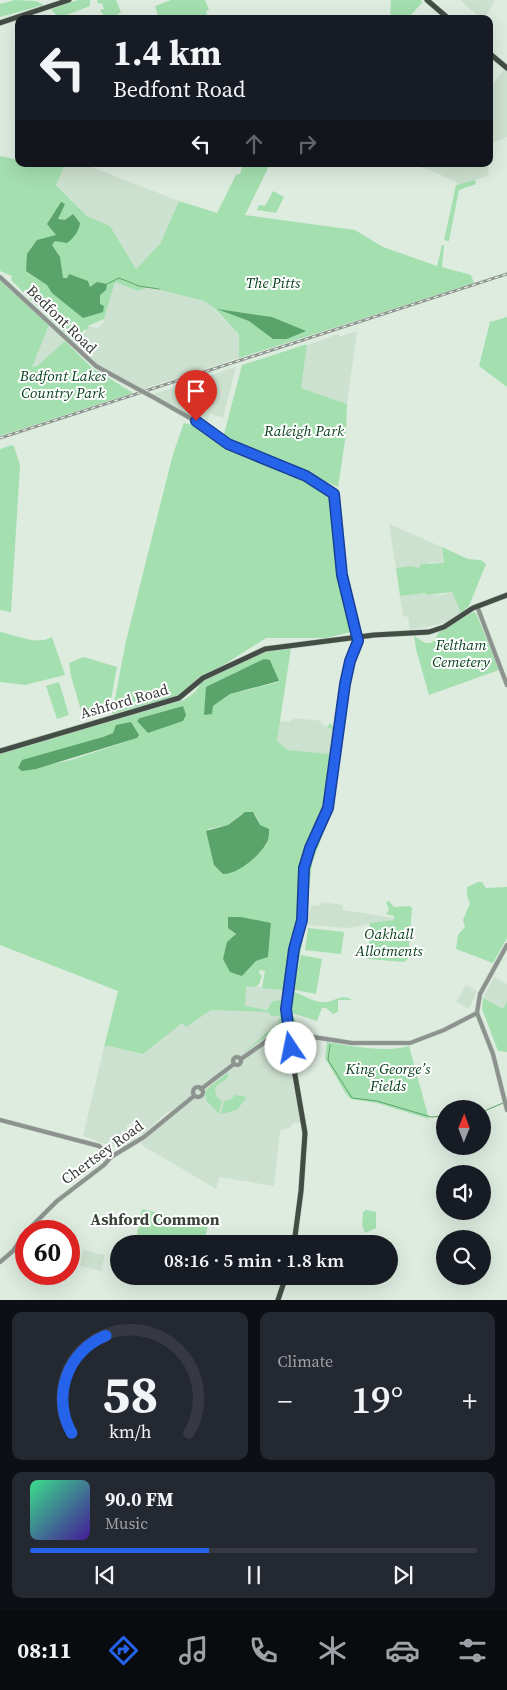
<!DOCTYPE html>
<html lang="en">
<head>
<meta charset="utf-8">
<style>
  body { margin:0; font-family:"Source Serif 4",serif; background:#242831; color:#f1f3f6; height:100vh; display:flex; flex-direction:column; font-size:19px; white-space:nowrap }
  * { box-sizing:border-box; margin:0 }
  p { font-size:16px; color:#9ea1a6 }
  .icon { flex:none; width:28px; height:28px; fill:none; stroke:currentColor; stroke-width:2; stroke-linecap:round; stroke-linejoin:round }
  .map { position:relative; height:1300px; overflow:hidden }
  .side { display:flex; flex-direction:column; gap:12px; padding:12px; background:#0d0f14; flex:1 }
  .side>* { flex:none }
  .banner { position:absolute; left:15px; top:15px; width:478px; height:152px; border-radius:10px; box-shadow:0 5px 20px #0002; background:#171b24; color:#f1f3f6; overflow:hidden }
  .needle { width:32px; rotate:1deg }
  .buttons { position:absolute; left:436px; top:1100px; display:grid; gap:10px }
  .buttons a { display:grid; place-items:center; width:55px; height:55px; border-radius:50%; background:#171b24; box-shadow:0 5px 20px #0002; font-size:25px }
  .speed { position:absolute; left:15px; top:1220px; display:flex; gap:10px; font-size:25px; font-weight:700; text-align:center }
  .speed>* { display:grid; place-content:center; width:65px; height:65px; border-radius:50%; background:#171b24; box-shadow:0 5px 20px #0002; line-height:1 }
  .speed .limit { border:8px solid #d22; background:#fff; color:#111 }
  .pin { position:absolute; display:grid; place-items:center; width:42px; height:42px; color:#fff; margin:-51px -21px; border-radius:50% 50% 50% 0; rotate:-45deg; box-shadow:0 0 5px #0007 }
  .pin .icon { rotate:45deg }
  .me { position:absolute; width:55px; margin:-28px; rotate:349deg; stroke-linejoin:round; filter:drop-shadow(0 0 4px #0008) }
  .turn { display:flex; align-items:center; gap:18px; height:105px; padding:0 15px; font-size:22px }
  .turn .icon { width:65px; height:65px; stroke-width:2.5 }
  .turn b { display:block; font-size:35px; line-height:42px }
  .lanes { display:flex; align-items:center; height:48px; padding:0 15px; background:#0003; justify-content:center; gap:25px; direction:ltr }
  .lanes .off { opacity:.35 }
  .big { font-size:38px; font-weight:600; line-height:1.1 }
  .side .tile { flex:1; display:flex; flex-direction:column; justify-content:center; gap:8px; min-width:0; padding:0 18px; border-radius:10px; background:#242831 }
  .side .dial { align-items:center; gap:0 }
  .dial svg { height:130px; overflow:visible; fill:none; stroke:#363941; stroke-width:7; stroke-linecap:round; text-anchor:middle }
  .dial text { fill:#f1f3f6; stroke:none }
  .song { display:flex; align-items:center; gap:15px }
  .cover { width:60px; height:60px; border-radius:8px; background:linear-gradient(135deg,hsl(150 70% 55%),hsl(260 70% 35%)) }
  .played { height:5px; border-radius:2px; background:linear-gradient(90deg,#2563eb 40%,#363941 40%) }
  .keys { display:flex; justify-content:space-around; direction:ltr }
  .heat { display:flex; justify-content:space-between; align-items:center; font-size:28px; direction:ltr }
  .side .tiles { flex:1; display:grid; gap:12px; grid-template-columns:1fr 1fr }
  .tile:last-child { grid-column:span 2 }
  .trip { position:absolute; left:110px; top:1235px; width:288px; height:50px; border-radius:25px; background:#171b24; box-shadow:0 5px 20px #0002; font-weight:600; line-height:50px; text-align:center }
  .tab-bar { display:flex; height:80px; justify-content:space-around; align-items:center; background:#090b0e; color:#9ea1a6 }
  .tab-bar .icon { width:35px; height:35px }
  .tab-bar .current { color:#2563eb }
  .tab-bar b { font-size:22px; color:#f1f3f6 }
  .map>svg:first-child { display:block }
  .built { fill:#cde1d0 }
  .green { fill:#a4dfaf; fill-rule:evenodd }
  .water { fill:#5aa46b }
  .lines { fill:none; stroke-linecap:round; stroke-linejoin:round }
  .stream { stroke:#5aa46b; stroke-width:1 }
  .minor-casing { stroke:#bdc9be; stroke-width:5 }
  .major-casing { stroke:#bdc9be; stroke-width:6 }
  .minor { stroke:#8c928d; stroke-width:4 }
  .major { stroke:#434d45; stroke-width:5 }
  .rail-casing { stroke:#8e978f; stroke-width:3 }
  .rail { stroke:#fff; stroke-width:1; stroke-dasharray:4; stroke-linecap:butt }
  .minor-bridge-casing { stroke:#bdc9be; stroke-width:5; stroke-linecap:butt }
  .minor-bridge { stroke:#8c928d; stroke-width:4 }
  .route-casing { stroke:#184099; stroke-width:12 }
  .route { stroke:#2563eb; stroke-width:9 }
  .labels { text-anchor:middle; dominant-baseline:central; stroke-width:4; stroke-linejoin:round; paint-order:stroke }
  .park-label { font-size:15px; font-style:italic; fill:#033e18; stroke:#fff }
  .street-label { font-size:15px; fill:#373c38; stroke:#fff }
  .neighbourhood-label { font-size:16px; font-weight:bold; fill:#3a453c; stroke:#fff }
</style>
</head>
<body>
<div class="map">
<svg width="507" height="1300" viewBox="0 0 507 1300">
  <rect width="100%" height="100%" fill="#deece0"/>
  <path class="built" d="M460 0H495L484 19H481Z
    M505 68 507 70V137L489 144V90Z
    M65 164H84L179 201 160 244 136 269 110 226 87 216 56 184Z
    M410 164H487L489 175 461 185 435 172Z
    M115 282 138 291 148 287 204 301 211 305 214 310 239 334V358L143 389 97 366 92 359 73 343 87 331V326L97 328 103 323Z
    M49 325 65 341 37 366 31 368Z
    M357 331 347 404 300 388 307 345 338 334 339 337Z
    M236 367 223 418 210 414 206 426 154 394Z
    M389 524 442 547 444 563 430 562 419 569 411 566 396 568Z
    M452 592 461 613 444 623 410 630 408 617 403 616 400 596 425 593 427 595H443Z
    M294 718 322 721V724L333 730 329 754 288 750 277 741 280 721 289 722Z
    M321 902 343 905V910L394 918V920L347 928 307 925 311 905 320 906Z
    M494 977 507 984V1001L503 1009 483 998Z
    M246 985 283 990 281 1025 301 1123H293L290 1128 280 1130 274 1186 219 1177 216 1189 140 1144 174 1114 172 1111 166 1113 143 1134 132 1122 126 1127 137 1140 123 1147 107 1145 83 1136 104 1047 109 1046 143 1054 202 1006 242 1011Z
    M466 985 477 991 469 1009 456 1002Z
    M83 1250 105 1255 101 1271 80 1266Z"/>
  <path class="green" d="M15 0 36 1 44 5 0 17V4Z
    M78 0H90V6L64 16H57L51 9Z
    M97 0H116L121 12 112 19H106L100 10 104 9 102 3 98 4Z
    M171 0H205L209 10 206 11 207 14 195 19H159L155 6Z
    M391 0H421L422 3 407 19H390Z
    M0 156 19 160V164H65L56 185 87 216 110 226 136 269 160 244 179 201 217 213 236 175 240 174 243 164H270L245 215 355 230 383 247 437 266 442 245H444L442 267 471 275 474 283 239 358V334C228 324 217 308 204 301L148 287 138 291 115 282 104 319 88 326 87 331 85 329 73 341 11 280 12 276 0 271Z
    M475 180 476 184 459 190 449 241 444 240 456 185Z
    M273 191 284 197 276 213 257 210 259 205 265 206Z
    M0 278 49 325 32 367 37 366 65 341 91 367 133 393 0 436Z
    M507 317V387L479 366 490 322Z
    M304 345H307L301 388 347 404 346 434 338 487 223 438 242 365Z
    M184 423C200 425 210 437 224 446 258 466 296 472 329 497L339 585 351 632 326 638H266L222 666 199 677 181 695 112 714 126 641 173 454Z
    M12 445 14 446 20 465 11 612 0 610V449Z
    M442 547 468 559 481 560 486 564 469 606 461 613 452 592 427 595 425 593 400 596 396 568 411 566 419 568 421 564 444 563Z
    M473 612 476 613 499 670 429 695 416 649 414 636 425 643H430L434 641 439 632Z
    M0 632C18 635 35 646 52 637L65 675 25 685 0 682Z
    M291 648 277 741 288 750 329 754 333 730 327 727 330 723 337 731 326 812 337 764 338 766 329 817 312 864 306 918 299 921 295 931 282 1025 242 1054 278 1023 280 1016H271L268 1012 211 1010 186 1027 182 1023 143 1054 109 1046 104 1047 118 991 0 945V753L184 700 195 692 201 683 210 677 266 651ZM270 660 279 682 230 694 213 706 234 673ZM183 706V721L148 733 140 718ZM113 733 137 738 71 760 22 771ZM241 814H255L260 826 269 829 267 844 232 872 208 829 228 825ZM241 917 271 924 268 957 256 961 242 976 229 940 235 937V931ZM260 970 265 971 262 988 283 990 282 1000 273 1001 267 1010 245 1006 246 986 255 987 259 984 262 976 259 973Z
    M84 657 117 667 110 705 82 714 71 676 69 663Z
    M59 682 69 715 57 719 46 686Z
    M478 882H482L486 888 507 887V938L493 963 456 949 458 935 465 927 463 920 470 903 467 896V887Z
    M389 901 394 907 410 906 412 908 408 959 404 962 368 959 370 923 394 920V916L386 914 389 910 386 902Z
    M298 925H305L297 975 301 955 322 959 316 994 295 990 294 992C303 995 312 1001 321 1002 333 1004 341 992 352 1000H338V1012L333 1014 326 1008H322L317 1021 292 1013 300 1030 291 1027 288 1021Z
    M308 928 344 932 341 954 305 950Z
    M483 998 503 1009 507 1001V1052L498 1051 482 1009Z
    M327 1042C350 1046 387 1053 409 1046L429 1119 377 1103 351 1099 346 1094 325 1058Z
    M227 1073 229 1076C225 1082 218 1082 215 1089L216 1096 222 1101 219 1114 206 1100 205 1091Z
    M235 1095 247 1097 237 1110 221 1114 224 1101 230 1100Z
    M142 1209 208 1225 204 1244H135Z
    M366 1210 376 1212V1228L365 1233 362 1225 363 1212Z"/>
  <path class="water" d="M61 202 65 204 58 219 65 220 73 214 80 223C79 231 74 238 67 243L55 241 52 245 60 257 63 278H67L69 274 88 281 90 287 97 282 107 284 106 290 100 295V304L104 306 103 312 83 318 52 293 47 285 26 271 27 254 37 240 56 235 47 224Z
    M217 309 272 317 306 331 287 339H273L249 321Z
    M264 659 270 660 279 681 230 694 213 706 212 714 204 715 206 687Z
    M183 706 186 715 183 721 148 733 137 721 140 718Z
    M131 722 139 735 137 738 36 769 22 771 18 768 22 760 103 737 113 733 116 725Z
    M245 812H253L260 825 269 829C269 834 269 840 266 844 258 857 238 874 223 874L214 865 206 831 228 825Z
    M228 917H241L271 923 268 957 256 961 242 976 230 972 223 959 227 942 236 934 228 928Z"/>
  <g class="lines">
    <path class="stream" d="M107 284 119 278 139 286 159 289
      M330 1045 328 1060 352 1098 377 1101 431 1117 445 1116
      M482 1112 503 1103"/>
    <defs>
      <path id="minor" d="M0 277 96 366 136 388
        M153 397 204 426 228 444 306 476 334 494 337 521
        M322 486 334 490 336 495 341 569 357 636
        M477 606 507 685
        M507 945 480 994 477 1013 493 1054 507 1110
        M277 1037 290 1046
        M233 1061a4 4 0 1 1 8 0a4 4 0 1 1-8 0Z
        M241 1059 268 1040 294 1034 352 1043H410L444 1030 477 1013
        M193 1092a5 5 0 1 1 10 0a5 5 0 1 1-10 0Z
        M201 1089 234 1064
        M0 1120 99 1146 111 1157
        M27 1231 57 1201 104 1165 111 1157 144 1137 194 1096
        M0 1262 13 1251 26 1232"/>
      <path id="major" d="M427 0 449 19
        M0 23 69 0
        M489 53 507 68
        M0 751 179 698 203 678 265 649 374 635 429 632 444 627 473 608 507 595
        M268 1040 282 1030 286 1024
        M294 1244 301 1191 305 1133 286 1023 294 949 301 920 305 868 310 848 328 808 344 693 350 661 358 643 357 636
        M278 1300 286 1276"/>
    </defs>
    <use href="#minor" class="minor-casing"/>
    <use href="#major" class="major-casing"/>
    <use href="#minor" class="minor"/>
    <use href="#major" class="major"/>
    <defs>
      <path id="rail" d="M0 438 507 274"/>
    </defs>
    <use href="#rail" class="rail-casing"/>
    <use href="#rail" class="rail"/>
    <defs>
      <path id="minor-bridge" d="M136 388 153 397"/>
    </defs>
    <use href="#minor-bridge" class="minor-bridge-casing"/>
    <use href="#minor-bridge" class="minor-bridge"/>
  </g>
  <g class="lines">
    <defs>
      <path id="route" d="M196 421 228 444 306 476 334 494 342 575 358 641 350 661 345 684 328 808 310 848 304 868 302 920 294 949 286 1009 291 1048"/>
    </defs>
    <use href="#route" class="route-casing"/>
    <use href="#route" class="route"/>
  </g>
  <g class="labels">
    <g class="park-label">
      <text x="273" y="282">The Pitts</text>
      <text x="63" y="375">Bedfont Lakes<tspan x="63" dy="17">Country Park</tspan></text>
      <text x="304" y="430">Raleigh Park</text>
      <text x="461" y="644">Feltham<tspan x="461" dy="17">Cemetery</tspan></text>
      <text x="389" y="933">Oakhall<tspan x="389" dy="17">Allotments</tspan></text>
      <text x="388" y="1068">King George’s<tspan x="388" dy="17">Fields</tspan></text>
    </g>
    <g class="street-label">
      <text transform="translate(62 319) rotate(44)">Bedfont Road</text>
      <text transform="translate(124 701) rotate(-16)">Ashford Road</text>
      <text transform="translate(102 1152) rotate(-36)">Chertsey Road</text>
    </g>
    <g class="neighbourhood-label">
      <text x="155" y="1219">Ashford Common</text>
    </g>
  </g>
</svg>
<div class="buttons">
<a><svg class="needle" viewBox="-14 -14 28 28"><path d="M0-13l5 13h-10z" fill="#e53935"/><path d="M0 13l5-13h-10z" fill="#9ea1a6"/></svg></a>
<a><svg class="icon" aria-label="sound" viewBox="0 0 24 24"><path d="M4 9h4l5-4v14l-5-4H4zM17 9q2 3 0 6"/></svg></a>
<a><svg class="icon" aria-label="search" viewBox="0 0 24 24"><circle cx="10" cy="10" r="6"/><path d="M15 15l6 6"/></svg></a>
</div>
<div class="speed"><div class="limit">60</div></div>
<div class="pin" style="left:196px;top:421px;background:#d93025"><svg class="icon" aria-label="arrive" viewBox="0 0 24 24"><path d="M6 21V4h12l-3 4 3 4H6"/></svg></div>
<svg class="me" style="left:291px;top:1048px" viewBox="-20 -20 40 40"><circle r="19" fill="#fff"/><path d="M0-13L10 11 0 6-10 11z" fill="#2563eb"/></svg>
<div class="trip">08:16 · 5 min · 1.8 km</div>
<div class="banner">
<div class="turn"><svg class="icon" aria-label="left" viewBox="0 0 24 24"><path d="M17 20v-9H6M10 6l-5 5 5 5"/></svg><div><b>1.4 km</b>Bedfont Road</div></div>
<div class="lanes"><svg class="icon" aria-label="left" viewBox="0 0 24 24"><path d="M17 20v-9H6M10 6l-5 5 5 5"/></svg><svg class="icon off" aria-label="ahead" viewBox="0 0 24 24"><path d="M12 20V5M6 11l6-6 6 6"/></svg><svg class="icon off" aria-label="right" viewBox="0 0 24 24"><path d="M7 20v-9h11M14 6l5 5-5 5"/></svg></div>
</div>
</div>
<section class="side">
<div class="tiles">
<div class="tile dial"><svg viewBox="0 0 100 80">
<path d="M14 69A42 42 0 1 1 86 69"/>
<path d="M14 69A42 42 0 0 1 35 9" stroke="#2563eb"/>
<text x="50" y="56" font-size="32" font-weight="700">58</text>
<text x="50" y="72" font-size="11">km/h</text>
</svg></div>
<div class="tile"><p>Climate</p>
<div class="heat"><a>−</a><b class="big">19°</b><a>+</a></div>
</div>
<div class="tile">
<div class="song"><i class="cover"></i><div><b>90.0 FM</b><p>Music</p></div></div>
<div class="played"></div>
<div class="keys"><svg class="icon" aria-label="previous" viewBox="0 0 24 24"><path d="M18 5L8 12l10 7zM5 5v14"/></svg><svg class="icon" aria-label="pause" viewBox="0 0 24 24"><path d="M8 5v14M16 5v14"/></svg><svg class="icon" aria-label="next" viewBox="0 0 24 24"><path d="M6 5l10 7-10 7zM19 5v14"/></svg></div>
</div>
</div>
</section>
<nav class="tab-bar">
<b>08:11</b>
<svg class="icon current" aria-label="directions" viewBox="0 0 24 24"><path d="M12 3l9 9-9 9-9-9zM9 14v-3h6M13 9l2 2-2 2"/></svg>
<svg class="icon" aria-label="music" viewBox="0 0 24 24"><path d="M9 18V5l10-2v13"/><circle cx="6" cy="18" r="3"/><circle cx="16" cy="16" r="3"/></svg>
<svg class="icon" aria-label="phone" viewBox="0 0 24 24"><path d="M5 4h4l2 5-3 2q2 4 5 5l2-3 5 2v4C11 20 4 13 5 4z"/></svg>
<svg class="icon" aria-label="climate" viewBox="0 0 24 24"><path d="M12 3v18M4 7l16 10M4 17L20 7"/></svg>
<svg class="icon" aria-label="car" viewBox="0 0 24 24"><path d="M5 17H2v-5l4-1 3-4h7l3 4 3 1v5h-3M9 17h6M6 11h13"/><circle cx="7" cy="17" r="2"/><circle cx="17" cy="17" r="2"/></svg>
<svg class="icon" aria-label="filters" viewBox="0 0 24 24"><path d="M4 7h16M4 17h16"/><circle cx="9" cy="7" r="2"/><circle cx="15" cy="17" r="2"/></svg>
</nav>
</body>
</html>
